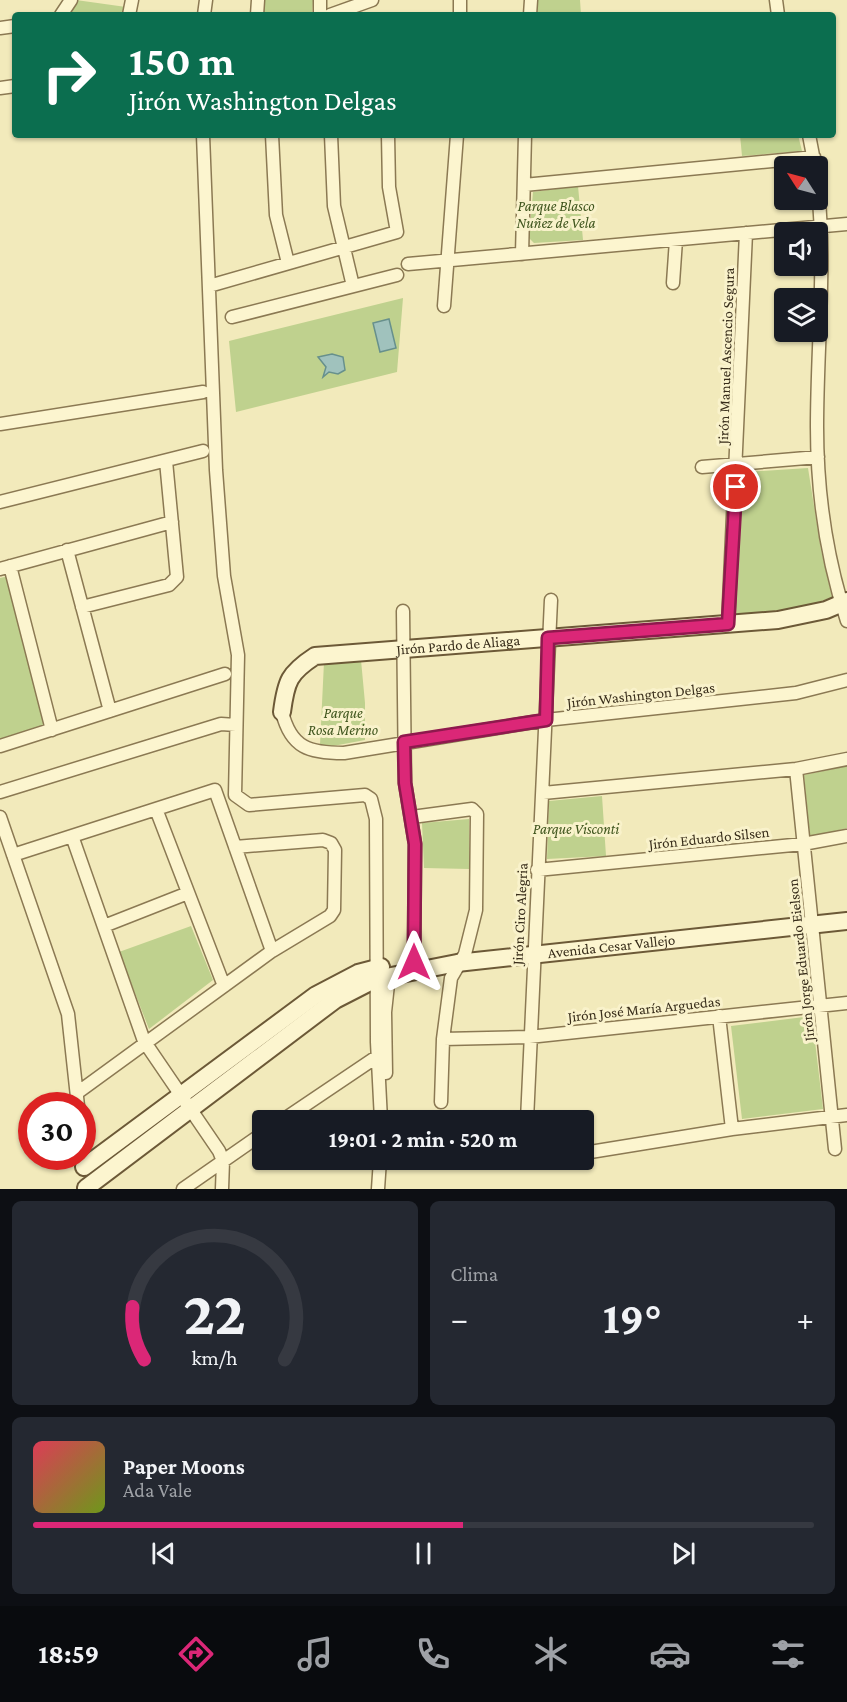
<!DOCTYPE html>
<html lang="es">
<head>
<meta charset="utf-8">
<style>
  body { margin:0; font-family:"Crimson Pro",serif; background:#242831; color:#f1f3f6; height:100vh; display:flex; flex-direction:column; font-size:22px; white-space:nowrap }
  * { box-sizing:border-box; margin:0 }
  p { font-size:20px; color:#9ea1a6 }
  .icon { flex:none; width:33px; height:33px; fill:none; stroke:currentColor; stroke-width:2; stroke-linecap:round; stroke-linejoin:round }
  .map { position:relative; height:1189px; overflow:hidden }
  .sheet { display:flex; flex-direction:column; gap:12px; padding:12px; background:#0d0f14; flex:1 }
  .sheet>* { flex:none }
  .top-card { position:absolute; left:12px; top:12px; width:824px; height:126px; border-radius:6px; box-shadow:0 2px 4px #0004; background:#0b6e4f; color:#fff; overflow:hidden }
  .needle { width:39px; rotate:306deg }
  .tools { position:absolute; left:774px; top:156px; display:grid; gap:12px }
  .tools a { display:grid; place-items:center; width:54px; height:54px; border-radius:6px; background:#171b24; box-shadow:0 2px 4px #0004; font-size:30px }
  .speed { position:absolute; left:18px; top:1092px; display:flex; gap:12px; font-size:30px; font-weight:700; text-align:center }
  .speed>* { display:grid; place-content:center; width:78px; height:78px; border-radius:50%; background:#171b24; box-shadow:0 2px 4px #0004; line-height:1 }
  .speed .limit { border:9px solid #d22; background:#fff; color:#111 }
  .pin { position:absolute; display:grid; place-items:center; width:51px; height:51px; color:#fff; margin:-26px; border:3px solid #fff; border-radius:50%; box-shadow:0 2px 6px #0007 }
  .me { position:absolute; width:66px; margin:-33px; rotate:0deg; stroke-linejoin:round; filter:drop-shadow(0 0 4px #0008) }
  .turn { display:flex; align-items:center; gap:21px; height:126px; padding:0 18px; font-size:27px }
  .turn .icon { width:78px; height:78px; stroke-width:2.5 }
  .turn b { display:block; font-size:42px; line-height:51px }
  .big { font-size:45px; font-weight:700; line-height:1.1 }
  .sheet .tile { flex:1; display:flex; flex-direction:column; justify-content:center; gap:9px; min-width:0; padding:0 21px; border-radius:9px; background:#242831 }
  .sheet .dial { align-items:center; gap:0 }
  .dial svg { height:156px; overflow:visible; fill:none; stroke:#363941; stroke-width:7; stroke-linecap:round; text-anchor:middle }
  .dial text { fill:#f1f3f6; stroke:none }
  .song { display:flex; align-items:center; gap:18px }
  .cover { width:72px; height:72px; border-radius:9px; background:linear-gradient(135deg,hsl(350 70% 55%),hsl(80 70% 35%)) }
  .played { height:6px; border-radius:3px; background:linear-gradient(90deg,#db2777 55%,#363941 55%) }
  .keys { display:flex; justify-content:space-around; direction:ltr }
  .heat { display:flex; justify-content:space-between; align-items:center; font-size:33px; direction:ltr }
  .sheet .tiles { flex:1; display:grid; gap:12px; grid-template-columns:1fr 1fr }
  .tile:last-child { grid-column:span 2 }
  .trip { position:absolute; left:252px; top:1110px; width:342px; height:60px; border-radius:6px; background:#171b24; box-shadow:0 2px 4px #0004; font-weight:700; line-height:60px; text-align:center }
  .dock { display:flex; height:96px; justify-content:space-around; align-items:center; background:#090b0e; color:#9ea1a6 }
  .dock .icon { width:42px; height:42px }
  .dock .active { color:#db2777 }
  .dock b { font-size:27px; color:#f1f3f6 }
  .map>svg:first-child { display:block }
  .green { fill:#bfd18e }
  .water { fill:#a0c2bd; stroke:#67908c; stroke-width:1.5 }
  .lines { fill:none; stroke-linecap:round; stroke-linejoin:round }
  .street-casing { stroke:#8b7953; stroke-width:15 }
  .secondary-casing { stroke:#6c5937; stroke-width:20 }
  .street { stroke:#fcf5cf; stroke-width:12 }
  .secondary { stroke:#fcf5cf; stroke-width:16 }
  .route-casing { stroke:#8e194d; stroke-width:15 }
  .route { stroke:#db2777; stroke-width:10 }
  .labels { text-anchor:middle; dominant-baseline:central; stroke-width:6; stroke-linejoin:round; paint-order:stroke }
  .park-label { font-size:15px; font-style:italic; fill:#40561e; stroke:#f9f2cb }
  .street-label { font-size:15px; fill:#382d1a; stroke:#f9f2cb }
</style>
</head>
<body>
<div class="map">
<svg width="847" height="1189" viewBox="0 0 847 1189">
  <rect width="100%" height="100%" fill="#f2eabb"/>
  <path class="green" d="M76 0 126 7 124 15H71Z
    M264 0H313L312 14 263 15Z
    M538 0H580L581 15H537Z
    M740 135H798L802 151 742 156Z
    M578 186 583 240 534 243 529 238 533 192Z
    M403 298 397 372 236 412 229 341Z
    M808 468 821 550 832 597 806 607 735 615 744 472Z
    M9 576 47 724 0 740V578Z
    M361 660 365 703V740L333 746 320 745 324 662Z
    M847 766V828L810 837 804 775Z
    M602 796 606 856 547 859 549 801Z
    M469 819V869L424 868 422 823Z
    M191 926 213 980 149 1029 119 952Z
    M812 1016 823 1109 742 1119 731 1026Z"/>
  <path class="water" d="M389 319 396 348 380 352 373 323Z
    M332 354 343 357 345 370 338 374 329 372 323 377 326 367 318 357Z"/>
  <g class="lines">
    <defs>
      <path id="street" d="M320 0V15
        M776 0 778 15
        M61 15 71 0
        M129 15 132 0
        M204 15 206 0
        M257 15 258 0
        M330 15 372 0
        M460 15V0
        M530 15 531 0
        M0 28 15 26
        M0 88 15 86
        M203 135 216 470 224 576 238 655 235 795 249 805 365 795 371 799 376 819 377 1042 381 1120
        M272 135 276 215 288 263
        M331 135 334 206 353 286
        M809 135 815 166
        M524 185 814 157
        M818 189C826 268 817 347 817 427 817 492 827 560 847 621
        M522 254 525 135
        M408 264 847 224
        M673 283 676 240
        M209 286 397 232 389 187 388 135
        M444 306 457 135
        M232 317 397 275
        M0 424 203 392
        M702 467 818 457
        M0 502 203 451
        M67 550 110 711
        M10 566 52 730
        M0 569 172 522
        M82 607 169 585 177 577 166 461
        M403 611 405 783 415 844 414 962
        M728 624 746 233
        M282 712C291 748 309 753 344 753L546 720 796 693 847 680
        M0 746 225 674
        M796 769 835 1149
        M0 792 221 724 236 725
        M543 793 796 769 847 759
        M156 809 224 986
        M0 817 68 1014 78 1106
        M412 817 472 809 477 814 476 910 465 954 451 978 443 1039 441 1102
        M72 836 144 1041 219 1151 223 1161 222 1189
        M13 855 215 790 272 951
        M537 870 803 844 847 836
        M104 926 188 893
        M719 1016 732 1129
        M443 1039 529 1037 847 1003
        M386 1073 385 1012 389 975
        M77 1093 272 951 330 916 334 910 335 850 331 843 323 840 235 847
        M283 1120 378 1056
        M527 1120 551 600
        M584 1153 732 1129 847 1115
        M183 1189 262 1134
        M378 1189 380 1160"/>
      <g id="secondary">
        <path id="s1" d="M282 712C286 681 289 673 315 656L778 620 826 610 847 601"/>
        <path d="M84 1167 316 995 358 973 381 967"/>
        <path id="s2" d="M86 1188 335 1000 376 979 457 963 847 921"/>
      </g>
    </defs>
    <use href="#street" class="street-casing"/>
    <use href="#secondary" class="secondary-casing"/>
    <use href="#street" class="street"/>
    <use href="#secondary" class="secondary"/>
  </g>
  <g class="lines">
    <defs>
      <path id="route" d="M414 962 415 844 405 783 404 742 546 720 548 638 728 624 736 487"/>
    </defs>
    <use href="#route" class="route-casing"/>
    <use href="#route" class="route"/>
  </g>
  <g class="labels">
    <g class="park-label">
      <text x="556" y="206">Parque Blasco<tspan x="556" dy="17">Nuñez de Vela</tspan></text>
      <text x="343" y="713">Parque<tspan x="343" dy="17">Rosa Merino</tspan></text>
      <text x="576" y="829">Parque Visconti</text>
    </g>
    <g class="street-label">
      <text transform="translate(726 356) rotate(-88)">Jirón Manuel Ascencio Segura</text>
      <text stroke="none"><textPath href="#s1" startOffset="212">Jirón Pardo de Aliaga</textPath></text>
      <text transform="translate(641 695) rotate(-6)">Jirón Washington Delgas</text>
      <text transform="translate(709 838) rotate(-6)">Jirón Eduardo Silsen</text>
      <text transform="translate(520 914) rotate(-87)">Jirón Ciro Alegria</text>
      <text stroke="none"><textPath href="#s2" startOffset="596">Avenida Cesar Vallejo</textPath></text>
      <text transform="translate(801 960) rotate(-96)">Jirón Jorge Eduardo Eielson</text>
      <text transform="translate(644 1009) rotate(-6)">Jirón José María Arguedas</text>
    </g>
  </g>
</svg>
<div class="tools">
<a><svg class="needle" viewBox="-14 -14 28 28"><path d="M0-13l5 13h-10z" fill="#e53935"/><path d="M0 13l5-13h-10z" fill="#9ea1a6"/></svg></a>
<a><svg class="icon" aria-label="sound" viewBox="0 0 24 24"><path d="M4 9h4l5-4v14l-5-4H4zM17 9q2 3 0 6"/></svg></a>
<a><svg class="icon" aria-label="layers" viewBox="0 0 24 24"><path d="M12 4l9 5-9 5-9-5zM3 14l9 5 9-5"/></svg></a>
</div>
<div class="speed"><div class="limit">30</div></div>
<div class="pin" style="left:736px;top:487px;background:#d93025"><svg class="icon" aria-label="arrive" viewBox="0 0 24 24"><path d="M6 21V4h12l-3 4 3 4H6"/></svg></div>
<svg class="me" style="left:414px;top:962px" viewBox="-20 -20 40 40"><path d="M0-17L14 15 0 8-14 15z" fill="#db2777" stroke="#fff" stroke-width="4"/></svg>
<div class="trip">19:01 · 2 min · 520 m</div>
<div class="top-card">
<div class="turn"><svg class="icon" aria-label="right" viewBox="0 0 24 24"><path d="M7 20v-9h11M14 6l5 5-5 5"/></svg><div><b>150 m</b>Jirón Washington Delgas</div></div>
</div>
</div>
<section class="sheet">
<div class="tiles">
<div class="tile dial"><svg viewBox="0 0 100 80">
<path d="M14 69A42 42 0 1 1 86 69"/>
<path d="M14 69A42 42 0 0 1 8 42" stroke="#db2777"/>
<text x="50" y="56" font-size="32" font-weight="700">22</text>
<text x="50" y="72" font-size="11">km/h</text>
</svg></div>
<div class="tile"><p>Clima</p>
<div class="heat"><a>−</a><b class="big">19°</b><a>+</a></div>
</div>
<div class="tile">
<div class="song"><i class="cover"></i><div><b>Paper Moons</b><p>Ada Vale</p></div></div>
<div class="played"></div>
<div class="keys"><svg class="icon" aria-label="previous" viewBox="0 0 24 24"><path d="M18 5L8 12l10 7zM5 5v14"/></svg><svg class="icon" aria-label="pause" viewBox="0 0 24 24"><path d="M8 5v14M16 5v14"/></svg><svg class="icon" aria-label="next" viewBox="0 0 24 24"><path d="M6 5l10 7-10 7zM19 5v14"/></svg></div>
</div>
</div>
</section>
<nav class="dock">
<b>18:59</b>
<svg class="icon active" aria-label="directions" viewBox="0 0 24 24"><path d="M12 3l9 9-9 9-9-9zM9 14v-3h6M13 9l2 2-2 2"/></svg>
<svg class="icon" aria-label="music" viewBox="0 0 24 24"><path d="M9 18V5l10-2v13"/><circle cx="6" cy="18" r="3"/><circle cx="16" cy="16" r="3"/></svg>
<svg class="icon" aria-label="phone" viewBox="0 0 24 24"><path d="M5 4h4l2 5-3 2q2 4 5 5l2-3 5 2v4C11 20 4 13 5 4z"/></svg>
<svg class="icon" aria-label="climate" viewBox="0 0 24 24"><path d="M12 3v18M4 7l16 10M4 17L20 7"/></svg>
<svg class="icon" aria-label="car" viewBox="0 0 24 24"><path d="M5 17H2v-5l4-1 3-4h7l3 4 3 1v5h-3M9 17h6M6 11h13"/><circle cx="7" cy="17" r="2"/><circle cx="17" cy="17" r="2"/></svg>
<svg class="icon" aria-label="filters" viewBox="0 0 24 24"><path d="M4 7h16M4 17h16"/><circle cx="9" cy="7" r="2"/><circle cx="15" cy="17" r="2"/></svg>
</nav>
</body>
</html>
